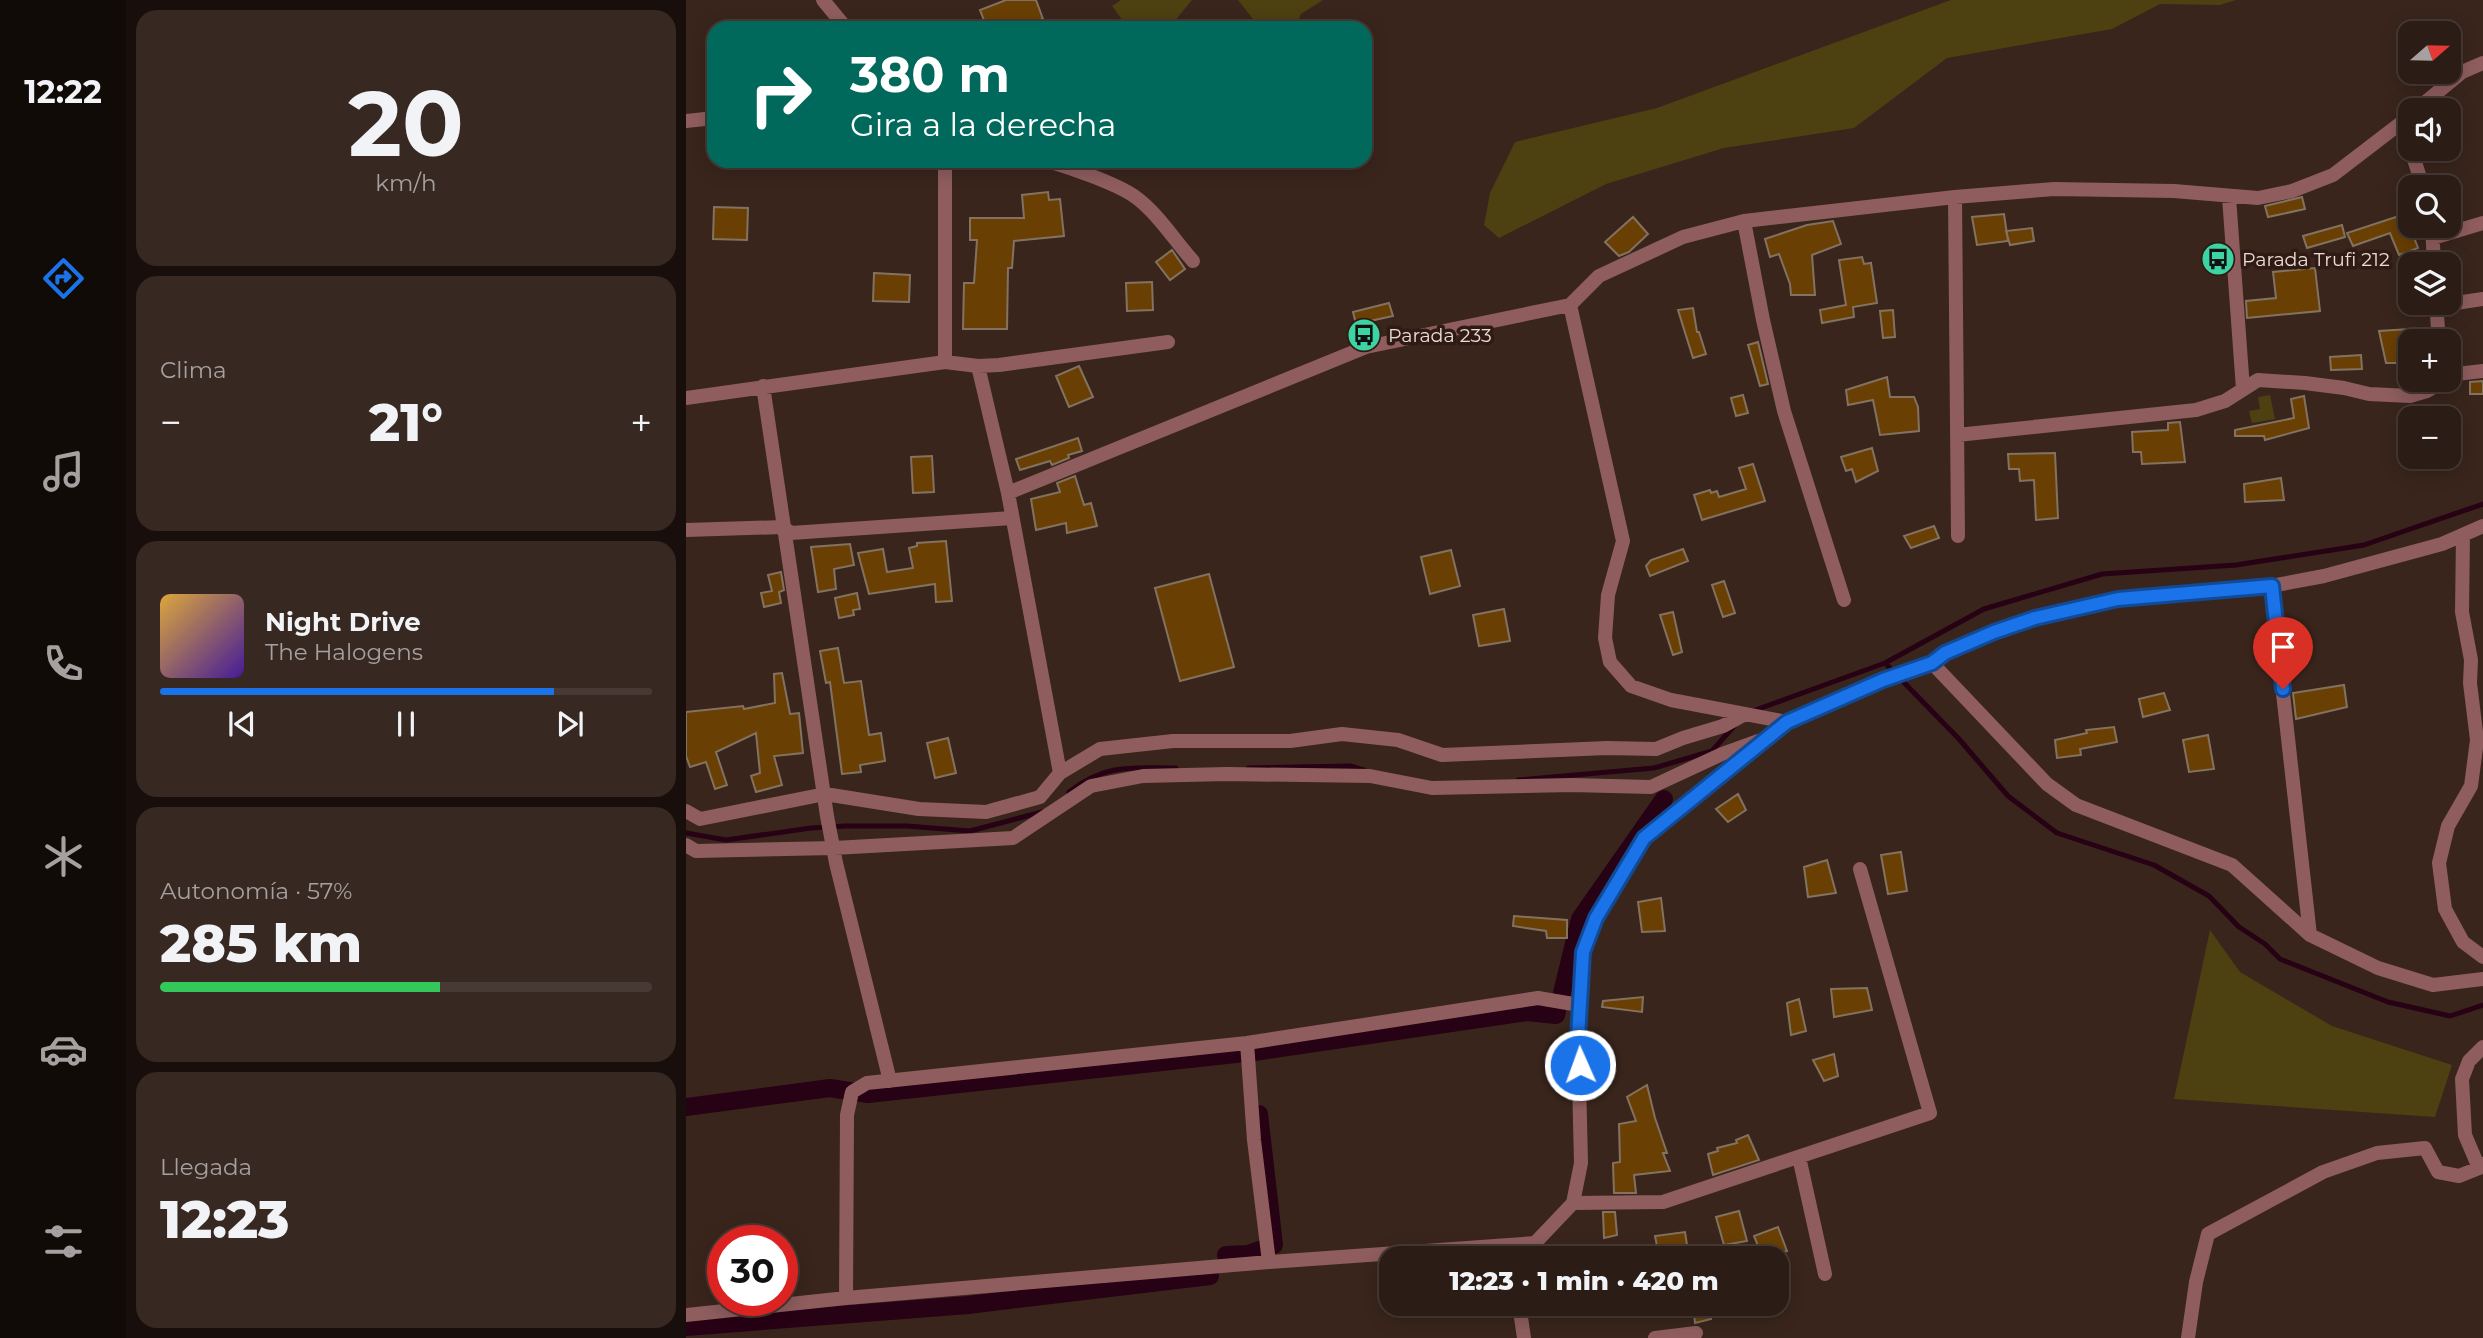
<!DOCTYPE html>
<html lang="es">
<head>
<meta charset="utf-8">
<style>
  body { margin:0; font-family:Montserrat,sans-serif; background:#372922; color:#f1f3f6; height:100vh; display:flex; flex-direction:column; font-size:26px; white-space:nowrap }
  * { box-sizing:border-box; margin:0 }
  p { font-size:23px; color:#a6a1a0 }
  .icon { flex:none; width:38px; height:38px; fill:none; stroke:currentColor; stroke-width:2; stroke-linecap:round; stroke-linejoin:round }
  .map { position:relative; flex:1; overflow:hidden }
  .drawer { display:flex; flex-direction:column; gap:10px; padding:10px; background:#180f0c; width:560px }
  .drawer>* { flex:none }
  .banner { position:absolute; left:21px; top:21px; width:665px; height:147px; border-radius:21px; box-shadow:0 4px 18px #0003,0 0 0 2px #473a34; background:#00695c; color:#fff; overflow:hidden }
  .needle { width:46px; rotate:70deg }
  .fabs { position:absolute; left:1712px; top:21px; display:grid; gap:14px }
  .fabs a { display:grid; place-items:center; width:63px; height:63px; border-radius:14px; background:#2b1c15; box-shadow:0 4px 18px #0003,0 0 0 2px #473a34; font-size:35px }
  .speed { position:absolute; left:21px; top:1225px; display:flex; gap:14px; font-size:35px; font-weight:700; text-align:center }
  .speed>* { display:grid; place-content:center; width:91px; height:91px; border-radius:50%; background:#2b1c15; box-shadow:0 4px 18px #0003,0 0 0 2px #473a34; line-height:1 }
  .speed .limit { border:10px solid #d22; background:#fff; color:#111 }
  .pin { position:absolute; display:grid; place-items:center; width:60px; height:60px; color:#fff; margin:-72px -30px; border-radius:50% 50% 50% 0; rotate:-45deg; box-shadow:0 0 7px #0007 }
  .pin .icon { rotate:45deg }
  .me { position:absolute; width:77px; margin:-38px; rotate:358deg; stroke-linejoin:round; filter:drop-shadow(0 0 5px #0008) }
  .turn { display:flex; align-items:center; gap:24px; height:147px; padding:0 28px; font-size:32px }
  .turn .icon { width:91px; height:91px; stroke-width:2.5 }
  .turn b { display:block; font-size:49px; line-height:60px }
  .big { font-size:52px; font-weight:800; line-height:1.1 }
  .drawer .tile { flex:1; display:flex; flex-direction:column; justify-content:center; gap:10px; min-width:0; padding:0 24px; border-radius:21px; background:#372922 }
  .drawer .dial { align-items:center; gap:0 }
  .dial b { font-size:91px; line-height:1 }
  .song { display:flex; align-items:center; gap:21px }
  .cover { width:84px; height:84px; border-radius:10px; background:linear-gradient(135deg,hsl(40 70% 55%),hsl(260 70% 35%)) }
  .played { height:7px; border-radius:4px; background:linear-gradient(90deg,#1a73e8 80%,#473a34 80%) }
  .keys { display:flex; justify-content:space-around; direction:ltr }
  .heat { display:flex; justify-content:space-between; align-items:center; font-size:38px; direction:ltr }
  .charge { height:10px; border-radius:5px; background:linear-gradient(90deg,#34c759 57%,#473a34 0) }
  .trip { position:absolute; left:693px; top:1246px; width:410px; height:70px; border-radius:21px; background:#2b1c15; box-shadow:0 4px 18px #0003,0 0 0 2px #473a34; font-weight:800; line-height:70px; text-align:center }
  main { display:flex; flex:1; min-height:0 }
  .dock { display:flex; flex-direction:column; width:126px; justify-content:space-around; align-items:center; background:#110b08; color:#a6a1a0 }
  .dock .icon { width:49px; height:49px }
  .dock .on { color:#1a73e8 }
  .dock b { font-size:32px; color:#f1f3f6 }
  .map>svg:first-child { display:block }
  .green { fill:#4d4011 }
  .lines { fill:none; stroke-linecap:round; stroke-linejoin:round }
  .stream { stroke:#270114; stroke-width:5 }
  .canal { stroke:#270114; stroke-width:18 }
  .building { fill:#693f04; stroke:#837260; stroke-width:2 }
  .street { stroke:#8f5d5e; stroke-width:14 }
  .route-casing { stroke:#114b97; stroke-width:18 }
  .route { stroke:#1a73e8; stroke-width:12 }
  .labels { text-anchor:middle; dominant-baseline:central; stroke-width:7; stroke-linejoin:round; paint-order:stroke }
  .poi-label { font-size:19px; fill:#e9dbd5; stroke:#2f1b13; text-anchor:start }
</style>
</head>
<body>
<main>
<nav class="dock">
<b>12:22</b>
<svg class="icon on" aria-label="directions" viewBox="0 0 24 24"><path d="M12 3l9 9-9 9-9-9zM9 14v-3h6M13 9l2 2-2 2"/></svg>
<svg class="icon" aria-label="music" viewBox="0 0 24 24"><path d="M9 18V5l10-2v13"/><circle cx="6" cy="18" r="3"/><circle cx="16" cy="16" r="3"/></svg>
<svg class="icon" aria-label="phone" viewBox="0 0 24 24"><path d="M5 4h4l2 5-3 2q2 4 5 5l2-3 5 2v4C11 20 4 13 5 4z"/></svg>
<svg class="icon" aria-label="climate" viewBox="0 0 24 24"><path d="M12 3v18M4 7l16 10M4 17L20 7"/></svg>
<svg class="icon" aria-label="car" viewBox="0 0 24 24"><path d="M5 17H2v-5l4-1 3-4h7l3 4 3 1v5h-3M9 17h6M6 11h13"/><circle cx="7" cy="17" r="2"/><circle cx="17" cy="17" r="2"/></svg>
<svg class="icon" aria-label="filters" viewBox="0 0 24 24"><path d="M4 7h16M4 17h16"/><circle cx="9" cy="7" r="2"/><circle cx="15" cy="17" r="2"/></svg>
</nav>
<section class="drawer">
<div class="tile dial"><b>20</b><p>km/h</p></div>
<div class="tile"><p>Clima</p>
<div class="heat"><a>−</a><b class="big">21°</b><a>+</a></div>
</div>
<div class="tile">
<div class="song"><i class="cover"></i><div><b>Night Drive</b><p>The Halogens</p></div></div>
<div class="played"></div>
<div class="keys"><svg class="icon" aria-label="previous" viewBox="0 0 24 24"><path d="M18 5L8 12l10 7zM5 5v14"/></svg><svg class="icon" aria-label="pause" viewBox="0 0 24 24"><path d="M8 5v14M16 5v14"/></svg><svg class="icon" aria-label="next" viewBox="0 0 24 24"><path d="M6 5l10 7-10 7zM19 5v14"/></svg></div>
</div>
<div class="tile"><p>Autonomía · 57%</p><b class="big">285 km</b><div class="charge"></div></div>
<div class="tile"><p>Llegada</p><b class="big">12:23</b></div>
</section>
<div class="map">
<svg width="1797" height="1338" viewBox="0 0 1797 1338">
  <rect width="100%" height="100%" fill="#39251c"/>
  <path class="green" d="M435 0H506L483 28H442L426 6Z
    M552 0H637L615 14 609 28H574Z
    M1265 0H1550L1534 5 1474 4 1426 29 1261 58 1168 128 1038 148 920 184 813 238 798 225 804 193 829 142 971 108Z
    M1584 395 1589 419 1566 423 1563 411 1574 409 1572 397Z
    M1524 930 1554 972 1646 1026 1766 1065 1749 1117 1488 1099Z"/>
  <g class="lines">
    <path class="stream" d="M1199 663 1298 609 1416 574 1550 565 1678 545 1797 504
      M1067 711 1199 663 1273 739 1322 796 1371 833 1468 865 1523 896 1553 927 1579 944 1594 959 1702 1002 1764 1016 1797 1005
      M562 768 664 766 678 770
      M832 780 968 768 1026 751 1049 725
      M383 792C421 763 445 768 490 768
      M0 833 40 840 125 828 159 826H221L284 831 356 812"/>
    <path class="canal" d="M876 993 894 919 978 799
      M0 1107 144 1088 182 1094 568 1052 841 1012 870 1015 871 1011
      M540 1255 562 1254 588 1245 573 1114
      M0 1327 282 1305 524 1276"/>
  </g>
  <path class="building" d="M320 0H350L357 19 326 28H301L294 10Z
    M362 192 363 200 374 199 378 236 328 241 326 268H322L321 329H277L278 283H288L291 240H284V218H338L336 195Z
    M1616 197 1619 209 1582 217 1579 206Z
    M28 207 62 208 61 240 27 239Z
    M1318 214 1322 241 1291 245 1286 217Z
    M1719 214 1732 248 1713 255 1704 233 1667 246 1661 233Z
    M947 217 962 234 943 252 933 256 919 242Z
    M1147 221 1155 244 1126 255 1129 295H1105L1104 284 1093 254 1084 257 1079 239 1121 225Z
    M1656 225 1659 237 1621 248 1617 236Z
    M1346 228 1348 241 1324 245 1320 231Z
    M486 250 499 269 484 280 470 262Z
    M1176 257 1178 264 1185 263 1191 303 1167 307 1168 317 1136 323 1134 310 1160 305 1153 260Z
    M1629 268 1634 311 1561 318 1560 301 1590 298 1587 272Z
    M188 273 224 275 223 302 187 301Z
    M466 282 467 310 441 311 440 283Z
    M703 303 707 316 670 324 667 312Z
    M1007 308 1011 332H1013L1020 354 1007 358 992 310Z
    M1207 310 1209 337 1197 338 1194 311Z
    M1739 328 1740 341H1724L1721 363H1700L1693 331Z
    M1072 342 1082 384 1074 386 1062 345Z
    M1675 355 1676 369 1645 370 1644 357Z
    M393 366 407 397 383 407 370 376Z
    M1201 377 1204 397H1228L1232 407 1233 431 1194 435 1187 400 1162 405 1160 390Z
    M1797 381V394H1784V382Z
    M1057 395 1062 413 1050 416 1045 398Z
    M1618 396 1623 428 1579 440 1578 436H1549V430L1608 418 1605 399Z
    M1494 422 1499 462 1456 464 1455 452H1447L1446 432 1482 430V423Z
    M392 438 396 451 382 455 383 458 366 465 364 461 334 470 330 459Z
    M1186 448 1192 471 1170 482 1166 469 1160 471 1155 457Z
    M1369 453 1372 518 1350 520 1348 480 1334 481 1333 469H1323L1322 454Z
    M246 456 248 492 227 493 225 457Z
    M1067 464 1079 501 1016 520 1008 495 1024 490 1025 493 1031 491 1033 497 1060 489 1053 468Z
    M389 476 398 505 405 503 411 526 381 533 380 523 350 530 345 499 374 492 371 483Z
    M1595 478 1598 500 1559 502 1558 484Z
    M1248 526 1253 538 1225 548 1218 536Z
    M260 541 266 601 250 602 249 584 183 594 172 553 197 549 201 572 227 568 223 548 231 546V543Z
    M164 544 168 565 148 569 150 589 132 592 125 547Z
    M997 549 1002 561 964 576 960 566 965 560Z
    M765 550 774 586 744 594 735 557Z
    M95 572 98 590 93 592 95 603 78 607 75 593 86 591 82 575Z
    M523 574 548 667 494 681 469 588Z
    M1038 581 1049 613 1037 617 1026 585Z
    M171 593 174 609 167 610 168 615 153 618 149 598Z
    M818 609 824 641 793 646 787 615Z
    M987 612 996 652 987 655 974 615Z
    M152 648 158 683 175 681 183 735 195 733 199 761 174 765 175 772 156 774 144 682 140 683 134 651Z
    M96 673 104 714 113 713 117 753 88 756 96 785 70 792 65 776 74 773 70 733 30 752 41 785 29 789 20 762 4 767 0 756V712L57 706 58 709 89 703 88 674Z
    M1658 685 1661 707 1610 719 1607 693Z
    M1478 693 1484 710 1457 717 1453 699Z
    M1428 727 1431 742 1394 749 1395 755 1371 758 1369 740 1401 733 1400 730Z
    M1522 735 1528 769 1503 772 1497 740Z
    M262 738 270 773 249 778 241 743Z
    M1052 794 1060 810 1042 822 1030 809Z
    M1215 852 1221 891 1202 894 1195 855Z
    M1141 860 1150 893 1122 897 1118 867Z
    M975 898 979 931 956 932 952 902Z
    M828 916 881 920V938H861L860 931 827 926Z
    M1181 988 1186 1010 1148 1017 1145 989Z
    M957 997 956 1012 916 1007 917 1001Z
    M1113 999 1120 1031 1105 1035 1101 1003Z
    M1148 1054 1152 1076 1138 1081 1127 1060Z
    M961 1085 969 1118 981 1153H977L984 1171 948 1175 950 1193H928L927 1163 934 1162 933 1124 950 1121 941 1097Z
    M1062 1135 1073 1160 1027 1175 1022 1154 1032 1151 1031 1148 1051 1143 1050 1140Z
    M1053 1211 1061 1241 1038 1245 1030 1217Z
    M917 1212H929L931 1235 918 1238Z
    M1092 1227 1101 1251 1077 1258 1068 1236Z
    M999 1232 1001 1245 972 1251 969 1236Z
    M1007 1304H1021L1025 1319 1009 1323Z"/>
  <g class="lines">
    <path class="street" d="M137 0 160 28
      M1730 110 1776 72 1797 63
      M0 121 28 118
      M1716 122 1737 187
      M259 161V362
      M362 161C385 168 429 183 448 196 472 213 488 240 507 261
      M1269 197 1272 536
      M1543 197 1557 389
      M1058 221 1077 320 1098 411 1158 600
      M1746 226 1748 264
      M1747 238 1797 223
      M1750 303 1753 341
      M884 305 937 541 922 595 919 638 924 662 945 686 985 700 1101 722
      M1750 306 1797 299
      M292 366 322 493 374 773
      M1762 375 1797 371
      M77 386 141 816 150 863 204 1081
      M0 398 259 362 292 366 313 365 482 342
      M1271 435 1510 410 1539 401 1572 380 1619 383 1658 388 1683 394 1724 396 1741 391 1753 384 1755 380
      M322 493 680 347 884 305 913 276 997 237 1058 221 1269 197 1368 189 1488 191 1572 198 1606 191 1647 175 1724 116
      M0 530 97 527 105 533 326 518
      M1777 535 1776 612 1785 660 1784 683 1791 740 1785 786 1762 826 1753 863 1759 909 1777 942 1797 957
      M1585 586 1624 935
      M1246 663 1361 784 1390 805 1546 865 1624 935 1692 968 1747 985 1797 979
      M0 811 14 819 139 794 233 809 300 812 354 797 374 773 414 749 487 741H604L656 734 712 740 756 755 921 748 970 749 997 738 1037 726 1059 714
      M0 845 10 851 148 848 327 838 405 786 457 776 541 774 684 776 746 788 885 785 965 787 1036 754 1072 741
      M561 1043 568 1140 583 1262
      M1797 1047 1783 1061 1776 1079 1779 1135 1793 1168 1797 1164
      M1113 1157 1139 1274
      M887 1203 977 1202 1244 1113 1174 869
      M841 1258 849 1243 887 1203 895 1163 892 1038 894 990 897 952 910 918 958 838 1101 722 1197 680 1246 663 1259 653 1308 632 1349 618 1432 599 1585 586 1638 576 1756 544 1797 526
      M160 1298 161 1115 166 1092 181 1083 561 1043 852 998 893 1005
      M833 1304 838 1338
      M0 1315 160 1298 583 1262 849 1243
      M969 1338 1010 1333
      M1502 1338 1510 1282 1522 1234 1637 1172 1691 1153 1739 1148 1752 1172 1773 1176 1793 1168"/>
  </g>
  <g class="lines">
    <defs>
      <path id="route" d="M894 1065 892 1038 897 952 910 918 958 838 1101 722 1197 680 1246 663 1259 653 1308 632 1349 618 1432 599 1586 586 1597 689"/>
    </defs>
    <use href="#route" class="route-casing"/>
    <use href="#route" class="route"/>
  </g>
  <defs>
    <symbol id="bus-disc" viewBox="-11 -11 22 22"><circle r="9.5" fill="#3dd4a3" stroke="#2f1b13"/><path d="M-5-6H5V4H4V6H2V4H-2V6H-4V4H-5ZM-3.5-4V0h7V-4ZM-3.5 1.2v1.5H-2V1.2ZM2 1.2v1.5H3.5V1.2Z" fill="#111"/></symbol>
  </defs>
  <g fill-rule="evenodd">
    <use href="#bus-disc" x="1513" y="240" width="38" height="38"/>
    <use href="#bus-disc" x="659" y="316" width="38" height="38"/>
  </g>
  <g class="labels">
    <g class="poi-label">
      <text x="1556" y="259">Parada Trufi 212</text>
      <text x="702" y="335">Parada 233</text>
    </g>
  </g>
</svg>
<div class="fabs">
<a><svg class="needle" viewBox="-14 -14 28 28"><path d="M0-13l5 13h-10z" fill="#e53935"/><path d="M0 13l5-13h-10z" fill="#a6a1a0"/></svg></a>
<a><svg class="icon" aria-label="sound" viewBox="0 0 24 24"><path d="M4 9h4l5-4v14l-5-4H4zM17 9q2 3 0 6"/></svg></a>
<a><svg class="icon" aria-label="search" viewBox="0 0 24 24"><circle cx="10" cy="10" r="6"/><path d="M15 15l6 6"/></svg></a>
<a><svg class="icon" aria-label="layers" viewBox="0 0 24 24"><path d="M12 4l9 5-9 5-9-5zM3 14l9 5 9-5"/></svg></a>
<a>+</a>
<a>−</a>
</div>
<div class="speed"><div class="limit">30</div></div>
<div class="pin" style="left:1597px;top:689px;background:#d93025"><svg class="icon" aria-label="arrive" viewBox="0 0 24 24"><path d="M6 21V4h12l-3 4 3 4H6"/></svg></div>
<svg class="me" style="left:894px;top:1065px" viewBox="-20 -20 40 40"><circle r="17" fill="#1a73e8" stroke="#fff" stroke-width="3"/><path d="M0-11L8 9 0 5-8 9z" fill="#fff"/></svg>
<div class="trip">12:23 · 1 min · 420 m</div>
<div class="banner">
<div class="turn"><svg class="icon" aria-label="right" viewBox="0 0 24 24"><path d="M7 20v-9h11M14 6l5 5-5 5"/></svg><div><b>380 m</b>Gira a la derecha</div></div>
</div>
</div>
</main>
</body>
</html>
